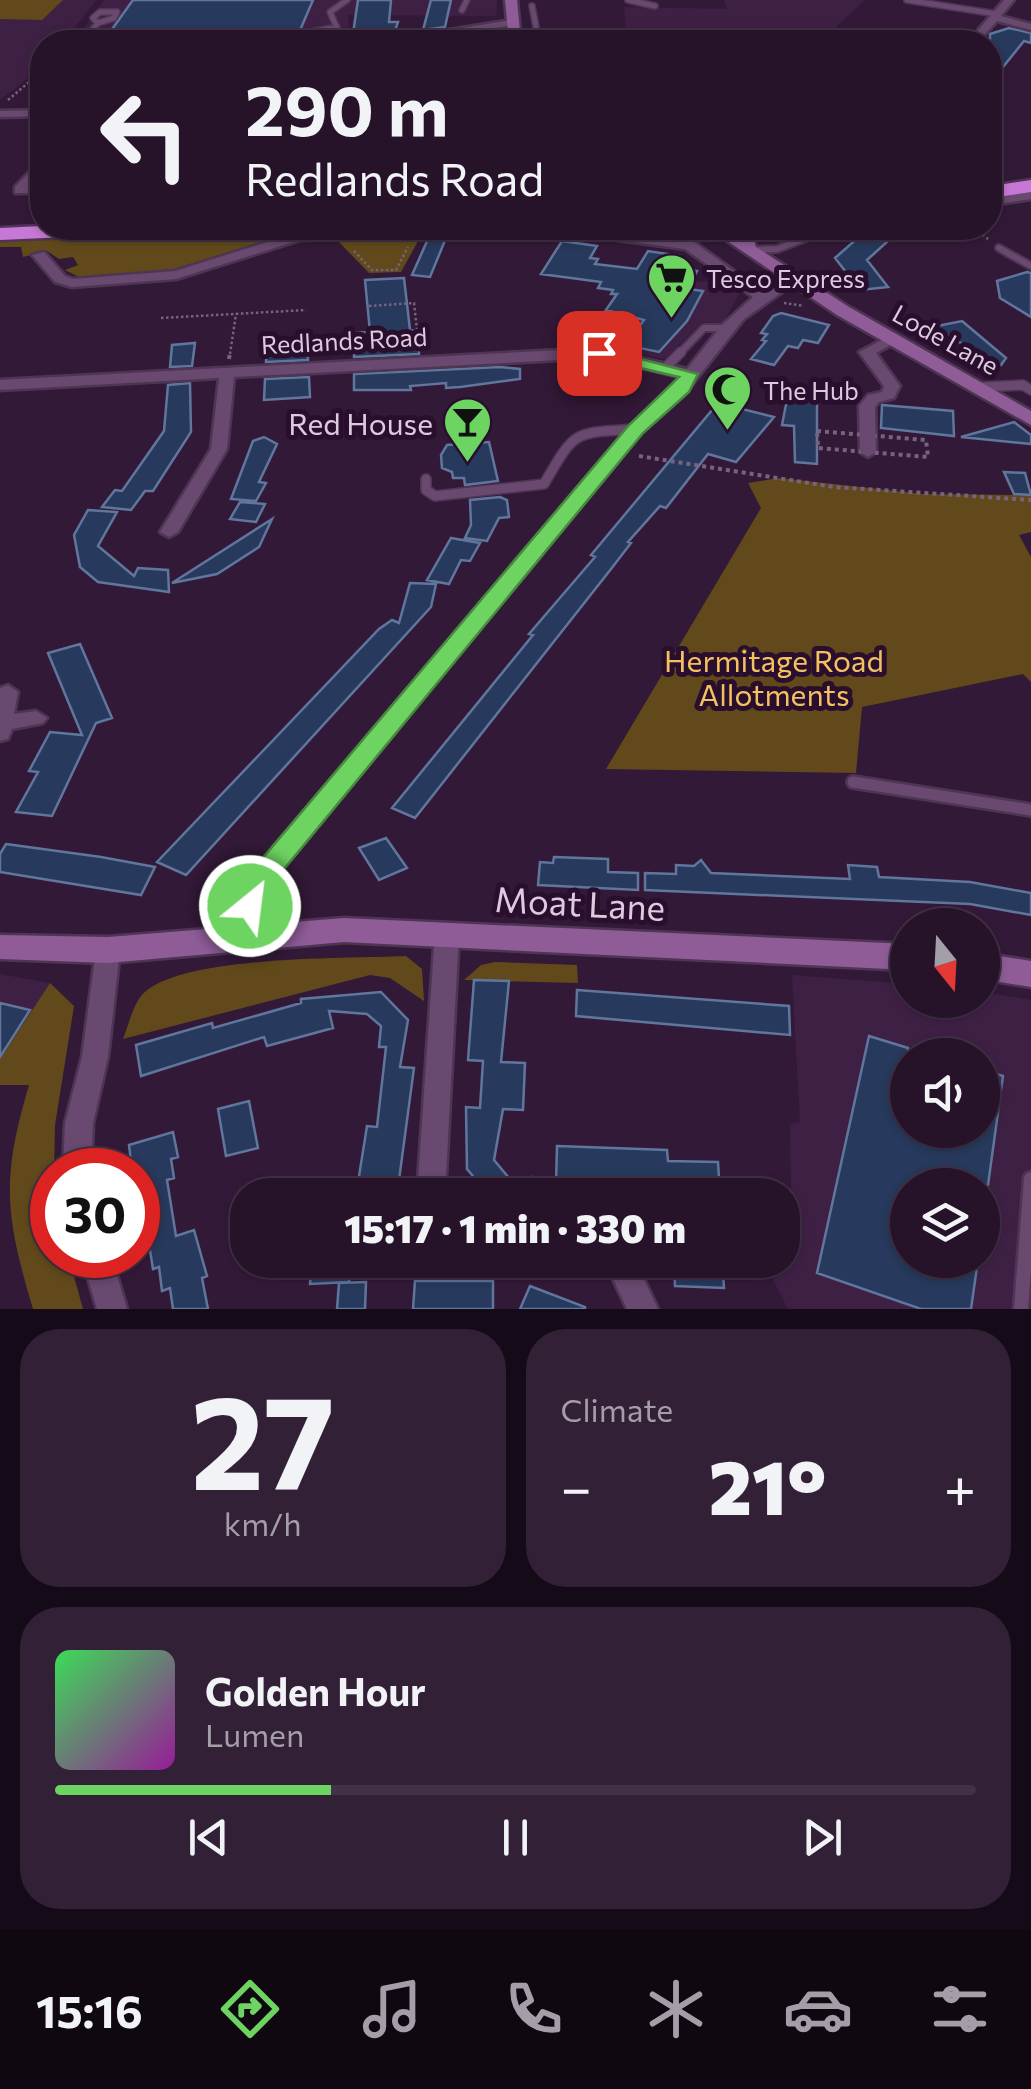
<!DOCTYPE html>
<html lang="en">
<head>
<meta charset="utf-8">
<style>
  body { margin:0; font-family:Commissioner,sans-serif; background:#322036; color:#f1f3f6; height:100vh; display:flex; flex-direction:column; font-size:38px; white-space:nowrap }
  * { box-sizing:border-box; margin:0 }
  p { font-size:32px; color:#a49ea8 }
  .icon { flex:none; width:55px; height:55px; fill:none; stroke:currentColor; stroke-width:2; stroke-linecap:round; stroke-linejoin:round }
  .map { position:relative; height:1309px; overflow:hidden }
  .sheet { display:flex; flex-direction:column; gap:20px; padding:20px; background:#150a17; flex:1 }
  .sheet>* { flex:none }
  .hud { position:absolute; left:30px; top:30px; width:972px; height:210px; border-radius:40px; box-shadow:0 2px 8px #0004,0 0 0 2px #423247; background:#26132a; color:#f1f3f6; overflow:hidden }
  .needle { width:65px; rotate:162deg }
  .tools { position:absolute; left:890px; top:908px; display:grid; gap:20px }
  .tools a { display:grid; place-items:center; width:110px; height:110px; border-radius:50%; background:#26132a; box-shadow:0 2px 8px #0004,0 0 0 2px #423247; font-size:50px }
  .speed { position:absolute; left:30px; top:1148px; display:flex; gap:20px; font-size:50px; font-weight:700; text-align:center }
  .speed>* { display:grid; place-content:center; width:130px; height:130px; border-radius:50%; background:#26132a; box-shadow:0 2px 8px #0004,0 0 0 2px #423247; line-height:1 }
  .speed .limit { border:15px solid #d22; background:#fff; color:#111 }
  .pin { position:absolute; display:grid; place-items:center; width:85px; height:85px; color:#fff; margin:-42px; border-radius:20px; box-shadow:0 5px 15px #0006 }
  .me { position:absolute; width:110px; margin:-55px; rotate:29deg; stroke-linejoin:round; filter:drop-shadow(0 0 8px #0008) }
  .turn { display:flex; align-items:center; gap:35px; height:210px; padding:0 50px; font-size:45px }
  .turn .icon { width:130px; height:130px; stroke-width:2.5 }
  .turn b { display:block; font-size:70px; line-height:85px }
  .big { font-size:75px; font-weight:800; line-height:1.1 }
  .sheet .tile { flex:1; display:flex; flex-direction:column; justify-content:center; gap:15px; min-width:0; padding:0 35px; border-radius:40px; background:#322036 }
  .sheet .dial { align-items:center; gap:0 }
  .dial b { font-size:130px; line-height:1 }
  .song { display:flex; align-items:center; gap:30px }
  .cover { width:120px; height:120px; border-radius:15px; background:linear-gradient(135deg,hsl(130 70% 55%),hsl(300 70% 35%)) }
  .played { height:10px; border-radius:5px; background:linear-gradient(90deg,#6dd361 30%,#423247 30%) }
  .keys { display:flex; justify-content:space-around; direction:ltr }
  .heat { display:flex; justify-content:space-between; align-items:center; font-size:55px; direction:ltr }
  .sheet .tiles { flex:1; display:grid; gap:20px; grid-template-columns:1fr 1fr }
  .tile:last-child { grid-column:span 2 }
  .trip { position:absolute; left:230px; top:1178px; width:570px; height:100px; border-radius:40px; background:#26132a; box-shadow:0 2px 8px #0004,0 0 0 2px #423247; font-weight:800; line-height:100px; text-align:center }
  .menu { display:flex; height:160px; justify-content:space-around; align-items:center; background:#0f0811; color:#a49ea8 }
  .menu .icon { width:70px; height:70px }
  .menu .active { color:#6dd361 }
  .menu b { font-size:45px; color:#f1f3f6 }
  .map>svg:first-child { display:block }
  .built { fill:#3f2045; fill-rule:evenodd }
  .green { fill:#61491b }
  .building { fill:#27395c; stroke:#60769c; stroke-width:2.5 }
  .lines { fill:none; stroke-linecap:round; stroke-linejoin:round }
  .lane-far4-casing { stroke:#4e3553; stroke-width:8 }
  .lane-far3-casing { stroke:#4e3553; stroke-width:10 }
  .lane-far2-casing { stroke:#4e3553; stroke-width:12 }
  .lane-far1-casing { stroke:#4e3553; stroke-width:16 }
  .lane-casing { stroke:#4e3553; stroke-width:19 }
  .street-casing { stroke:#4e3553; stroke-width:5 }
  .secondary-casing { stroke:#4e3553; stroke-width:5 }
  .highway-casing { stroke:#4e3553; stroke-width:5 }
  .path-far1 { stroke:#78627c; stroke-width:2.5; stroke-dasharray:2.5 2.5; stroke-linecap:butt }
  .path { stroke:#78627c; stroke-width:4; stroke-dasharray:4 4; stroke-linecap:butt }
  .lane-far4 { stroke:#69496f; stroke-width:5 }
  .lane-far3 { stroke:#69496f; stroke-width:6 }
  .lane-far2 { stroke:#69496f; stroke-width:9 }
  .lane-far1 { stroke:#69496f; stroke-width:11 }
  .lane { stroke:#69496f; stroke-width:14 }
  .street { fill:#69496f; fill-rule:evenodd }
  .secondary { fill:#8f5c98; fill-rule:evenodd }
  .highway { fill:#c777d5; fill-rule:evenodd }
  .route { fill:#6dd361; stroke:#47893f; stroke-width:2.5 }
  .labels { text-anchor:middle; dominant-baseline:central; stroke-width:10; stroke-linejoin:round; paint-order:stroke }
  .far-poi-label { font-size:25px; fill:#dccbdf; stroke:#290f2d; text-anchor:start }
  .far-street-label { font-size:25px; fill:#dccbdf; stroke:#290f2d }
  .poi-label { font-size:30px; fill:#dccbdf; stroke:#290f2d; text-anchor:end }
  .park-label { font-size:30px; fill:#f4c161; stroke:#290f2d }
  .near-street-label { font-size:35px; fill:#dccbdf; stroke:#290f2d }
</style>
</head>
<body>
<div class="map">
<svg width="1031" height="1309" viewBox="0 0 1031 1309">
  <rect width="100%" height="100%" fill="#331938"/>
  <path class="built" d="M0 0H96L64 42H42V67L0 100Z
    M104 0H497L496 16 348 15 350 42H74Z
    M724 0H865L820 42 627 40 624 7 727 9Z
    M729 281 741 291 722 325 702 322 666 359 598 348 649 282Z
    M0 974 50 983 0 1059Z
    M792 975 907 984 908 1000H982L983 992 1031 1000V1309H788L766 1266 768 1260H782L783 1214 791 1188 790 1124 800 1122ZM908 1055H982V1130H908ZM908 1185H982V1260H908Z"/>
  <path class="green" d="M0 0H63L42 20 0 19Z
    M223 228H413L281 235 199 267 138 277 85 280 65 270 78 265 73 257 59 259 47 251 23 257 21 247H0V238Z
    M422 234 401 272 369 273 337 240Z
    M779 478 923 494 1031 495V532L1019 535 1031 557V682L1023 674 862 707 856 773 606 769 761 508 748 483Z
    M406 956 422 969 424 1001 390 978 370 975 123 1039C128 1026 133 1006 141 996 176 954 350 959 406 956Z
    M495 962 577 965 578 983 464 980 481 965Z
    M50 983 74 1006 55 1125 52 1255H68L83 1309H33C5 1215 1 1180 29 1085H0V1059Z"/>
  <path class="building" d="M133 0H313L295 42 105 39Z
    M358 0H391L389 22H398L392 40H352Z
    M431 0H451L445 27 423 30Z
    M1009 28 1031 33V43L1024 41 990 83V34Z
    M899 231 867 260 888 287 860 290 835 258 860 236Z
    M446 238 430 277 412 275 428 239Z
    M562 241 597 246 590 258 598 259 595 264 637 269 648 251 680 256 673 268 697 271 688 289 703 291 687 321 659 352 625 345 644 320 606 310 617 294H611L613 290 598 288 601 282 541 274Z
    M1027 272 1031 273V317L1000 298 997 281Z
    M404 278 410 330 419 332V354L354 357V333L370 332 365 280Z
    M781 313 829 325 818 343 803 340 798 348 788 346 774 365 751 359 766 341 762 340 767 334 761 333 773 316Z
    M962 321 1006 358 1001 365 932 327Z
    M307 342 308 360 266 362 267 344Z
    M195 343 192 366 170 367 172 345Z
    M500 367 520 369V379L460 387 446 388V383L410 386 411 390H354V374Z
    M603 374 627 376 625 393 591 391Z
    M309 377 310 397 264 400 265 379Z
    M190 383 191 432 153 491H145L131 510 102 507 115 490 122 491 164 431 168 385Z
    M789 389 817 392V464L795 462 794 426 782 425Z
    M718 403 774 417 736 462 708 454 666 508 660 506 628 542 631 543 611 569 415 818 392 808 533 635 529 634 595 557 591 555Z
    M882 405 953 411 954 436 881 428Z
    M1014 422 1031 435V444L961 437Z
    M264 437 277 444 259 482 266 483 256 501 231 499 253 441Z
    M489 442 498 481 465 485 464 478H453L452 472 442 468 441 455 447 445Z
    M1004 472 1025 473 1031 495 1014 494Z
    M500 497 507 500 509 517 499 518 487 541 465 538 471 525 470 500Z
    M240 502 265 504 256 522 230 519Z
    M88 510 117 512 98 546 134 576 138 568 168 570 169 592 98 582 80 567 74 535Z
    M272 519 259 547 217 574 172 583Z
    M451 538 480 543 470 561 461 560 449 584 427 580Z
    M410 583 436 584 431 607 186 875 157 862 379 629 392 620 399 623Z
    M80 644 112 718 96 723 52 816 16 812 38 772 29 771 50 732 82 735 48 653Z
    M386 838 407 868 379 880 359 848Z
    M6 844 101 857 155 867 141 895 0 872V854Z
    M554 857 608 859V872L638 873V890L538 885 540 862 553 863Z
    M701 860 711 873 850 879 848 865 877 867 879 877 970 882 1031 893V915L970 904 645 890V873L676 874V865L694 866Z
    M474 980 509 981 501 1062 525 1063 523 1110 503 1109 494 1160 509 1178 532 1177V1195H489L467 1169 466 1107 480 1108 483 1061 468 1060Z
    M577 990 789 1006 790 1035 576 1016Z
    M381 992 408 1020 400 1067 414 1068 397 1195H356L367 1126 377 1127 386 1047H379L381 1026 367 1014 329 1011 333 1028 267 1046 264 1037 141 1076 136 1045 212 1023 213 1028 301 1003V999Z
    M0 1003 30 1010 0 1057Z
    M869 1036 908 1048V1130H982V1070L1003 1076 988 1185H908V1260H978L971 1309H921L817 1273Z
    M249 1101 258 1148 226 1156 218 1109Z
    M173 1132 178 1157 171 1159 174 1178 167 1180 176 1236 194 1230 207 1276 202 1278 208 1309H173L170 1288 162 1291 159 1267 153 1269 149 1244 142 1246 138 1168 132 1170 129 1145Z
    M557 1146 667 1150 668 1161 718 1162 720 1195 556 1185Z
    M312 1260H351L349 1282 310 1284Z
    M674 1260H722L724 1288 675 1286Z
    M415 1281H493V1309H413Z
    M366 1282 365 1309H337L339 1283Z
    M530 1286 585 1307V1309H520Z"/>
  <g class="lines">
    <defs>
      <path id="lane-far4" d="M628 0 655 6
        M907 0 997 14
        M532 6 537 32 620 34
        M462 10 467 0
        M100 12H117L114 18 98 23 93 18Z
        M82 42 98 23
        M305 42 311 32 337 27
        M343 42 330 12 347 0"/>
      <path id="lane-far3" d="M999 248 1031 266
        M751 250 777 249 832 228
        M679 354 704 328H726"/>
      <path id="lane-far2" d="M665 368 681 352
        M983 387 1023 385 1031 390
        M426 479V490L435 496 544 484C576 429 573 433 636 429"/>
      <path id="lane-far1" d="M853 782 1031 810"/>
      <path id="lane" d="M1021 1309 1031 1179"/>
      <path id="street" d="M1004 0H1014L1001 16 1031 24V30L997 21 978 42H968Z
        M511 20 515 25 424 39 405 37Z
        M42 110V116L0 117V111Z
        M42 159V170L29 186 42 185V193H15V187Z
        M1031 191V199L990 205V197Z
        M420 228H519L512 232 300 240 176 279 72 287 55 282 32 255 44 252 65 276 73 279 175 271 299 232Z
        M553 228H586L694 242 762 291 785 281 792 285 744 319 683 396 642 432 270 884 262 907 261 937 258 944 249 947 240 944C231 921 241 895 252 874L630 426 667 395 681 377 599 358 234 377 227 449 178 532 169 537 160 532 211 449 219 378 0 390V380L599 348 687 369 722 325 753 297 685 249 559 232Z
        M893 334 900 338 898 341 876 353 900 386 894 398 879 402 875 407 876 452 868 457 860 452 859 406 868 395 882 392 884 386 859 352Z
        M8 685 18 692 14 714 36 711 47 718 43 723 12 729 8 739 0 741V688Z
        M447 923 456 926 459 933 445 1195H417L435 933 438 926Z
        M108 940 117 943 120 950 108 1057 93 1123 91 1170H63L65 1123 82 1057 96 950 99 943Z
        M81 1255H111L127 1309H97Z
        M604 1260H635L658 1309H627Z"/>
      <path id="secondary" d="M505 0H517L521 42H509Z
        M708 228H726L739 236 763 228H789L754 240 756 247 849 307 1031 411V425L837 315Z
        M344 918 908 944V970L344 942 108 963 0 959V935L108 937Z
        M982 953 1031 961V987L982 979Z"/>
      <path id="highway" d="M1031 180V192L990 198V186Z
        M42 226V228H143L133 234 0 240V228Z
        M633 228H762L752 234H643Z"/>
    </defs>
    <use href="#lane-far4" class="lane-far4-casing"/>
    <use href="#lane-far3" class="lane-far3-casing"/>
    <use href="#lane-far2" class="lane-far2-casing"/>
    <use href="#lane-far1" class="lane-far1-casing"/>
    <use href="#lane" class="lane-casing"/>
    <use href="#street" class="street-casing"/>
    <use href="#secondary" class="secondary-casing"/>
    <use href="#highway" class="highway-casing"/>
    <path class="path-far1" d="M8 100 42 71
      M975 228 988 239
      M354 251 372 270H396L408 247
      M784 303 804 306
      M369 306 414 303 419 348
      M161 318 306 310
      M230 354 236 314"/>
    <path class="path" d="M229 359 230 352
      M817 431 926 440 928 457 818 448Z
      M639 456 834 487 1031 500"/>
    <use href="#lane-far4" class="lane-far4"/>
    <use href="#lane-far3" class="lane-far3"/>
    <use href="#lane-far2" class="lane-far2"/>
    <use href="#lane-far1" class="lane-far1"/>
    <use href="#lane" class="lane"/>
    <use href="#street" class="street"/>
    <use href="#secondary" class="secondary"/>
    <use href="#highway" class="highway"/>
  </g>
  <path class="route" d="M599 348 698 374 689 392 643 433 271 885 259 914H240L236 906 250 873 629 425 679 377 593 357V350Z"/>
  <defs>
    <symbol id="supermarket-pin" viewBox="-11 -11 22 30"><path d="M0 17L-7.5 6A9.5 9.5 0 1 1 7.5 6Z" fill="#6dd361" stroke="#290f2d"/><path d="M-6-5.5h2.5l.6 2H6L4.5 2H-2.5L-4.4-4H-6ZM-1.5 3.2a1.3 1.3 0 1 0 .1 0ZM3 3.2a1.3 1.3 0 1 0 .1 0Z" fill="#111"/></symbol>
    <symbol id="mosque-pin" viewBox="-11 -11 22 30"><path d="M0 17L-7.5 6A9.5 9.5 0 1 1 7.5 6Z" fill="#6dd361" stroke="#290f2d"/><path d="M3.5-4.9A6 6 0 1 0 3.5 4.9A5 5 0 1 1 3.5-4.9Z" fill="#111"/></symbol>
    <symbol id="bar-pin" viewBox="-11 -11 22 30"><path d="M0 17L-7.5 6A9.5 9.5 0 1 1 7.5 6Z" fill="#6dd361" stroke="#290f2d"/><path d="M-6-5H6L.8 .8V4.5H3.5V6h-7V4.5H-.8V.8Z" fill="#111"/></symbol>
  </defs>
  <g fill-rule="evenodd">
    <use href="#supermarket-pin" x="644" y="250" width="55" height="75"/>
    <use href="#mosque-pin" x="700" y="362" width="55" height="75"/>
    <use href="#bar-pin" x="440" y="394" width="55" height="75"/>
  </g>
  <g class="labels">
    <g class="far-poi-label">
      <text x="706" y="278">Tesco Express</text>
      <text x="763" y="390">The Hub</text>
    </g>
    <g class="far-street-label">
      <text transform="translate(946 339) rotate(29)">Lode Lane</text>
      <text transform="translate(344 340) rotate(-3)">Redlands Road</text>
    </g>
    <g class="poi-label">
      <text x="433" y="422">Red House</text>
    </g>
    <g class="park-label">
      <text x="774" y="659">Hermitage Road<tspan x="774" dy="34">Allotments</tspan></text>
    </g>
    <g class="near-street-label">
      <text transform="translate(580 902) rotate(3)">Moat Lane</text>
    </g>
  </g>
</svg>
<div class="tools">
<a><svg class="needle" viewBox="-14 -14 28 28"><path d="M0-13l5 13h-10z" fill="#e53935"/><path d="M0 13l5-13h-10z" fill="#a49ea8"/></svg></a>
<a><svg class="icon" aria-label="sound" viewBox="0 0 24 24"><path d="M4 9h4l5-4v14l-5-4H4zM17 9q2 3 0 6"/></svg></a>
<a><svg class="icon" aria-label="layers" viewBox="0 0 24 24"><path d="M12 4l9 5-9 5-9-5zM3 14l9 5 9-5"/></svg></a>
</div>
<div class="speed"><div class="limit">30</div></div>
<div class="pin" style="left:599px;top:353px;background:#d93025"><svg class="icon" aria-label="arrive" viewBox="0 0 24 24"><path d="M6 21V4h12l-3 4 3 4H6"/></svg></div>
<svg class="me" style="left:250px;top:906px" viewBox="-20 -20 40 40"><circle r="17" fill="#6dd361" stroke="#fff" stroke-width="3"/><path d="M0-11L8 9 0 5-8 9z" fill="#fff"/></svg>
<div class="trip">15:17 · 1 min · 330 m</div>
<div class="hud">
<div class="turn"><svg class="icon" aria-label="left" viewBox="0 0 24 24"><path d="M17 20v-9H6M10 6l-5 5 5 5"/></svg><div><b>290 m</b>Redlands Road</div></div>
</div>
</div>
<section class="sheet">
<div class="tiles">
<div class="tile dial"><b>27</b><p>km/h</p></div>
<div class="tile"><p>Climate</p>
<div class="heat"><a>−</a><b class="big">21°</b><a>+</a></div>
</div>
<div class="tile">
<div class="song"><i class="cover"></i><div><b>Golden Hour</b><p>Lumen</p></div></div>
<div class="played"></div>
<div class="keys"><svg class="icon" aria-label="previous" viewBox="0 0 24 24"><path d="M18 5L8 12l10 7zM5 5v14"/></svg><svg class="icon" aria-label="pause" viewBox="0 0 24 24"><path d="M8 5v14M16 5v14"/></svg><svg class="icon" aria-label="next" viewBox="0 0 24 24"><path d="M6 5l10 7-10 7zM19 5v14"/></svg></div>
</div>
</div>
</section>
<nav class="menu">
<b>15:16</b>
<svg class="icon active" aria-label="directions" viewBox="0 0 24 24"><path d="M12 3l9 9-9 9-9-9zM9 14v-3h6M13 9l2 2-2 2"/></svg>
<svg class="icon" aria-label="music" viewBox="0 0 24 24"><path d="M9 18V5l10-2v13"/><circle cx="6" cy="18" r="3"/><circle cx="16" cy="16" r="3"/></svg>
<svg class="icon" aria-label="phone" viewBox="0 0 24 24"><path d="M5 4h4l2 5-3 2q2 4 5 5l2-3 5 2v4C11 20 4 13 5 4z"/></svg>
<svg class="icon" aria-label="climate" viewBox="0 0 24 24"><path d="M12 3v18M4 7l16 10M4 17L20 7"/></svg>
<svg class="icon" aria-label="car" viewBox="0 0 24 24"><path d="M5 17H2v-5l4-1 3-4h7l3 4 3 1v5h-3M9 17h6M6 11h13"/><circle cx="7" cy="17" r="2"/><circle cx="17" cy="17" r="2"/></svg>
<svg class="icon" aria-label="filters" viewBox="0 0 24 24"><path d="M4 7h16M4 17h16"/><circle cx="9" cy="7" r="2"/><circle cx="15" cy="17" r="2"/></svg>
</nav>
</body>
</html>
